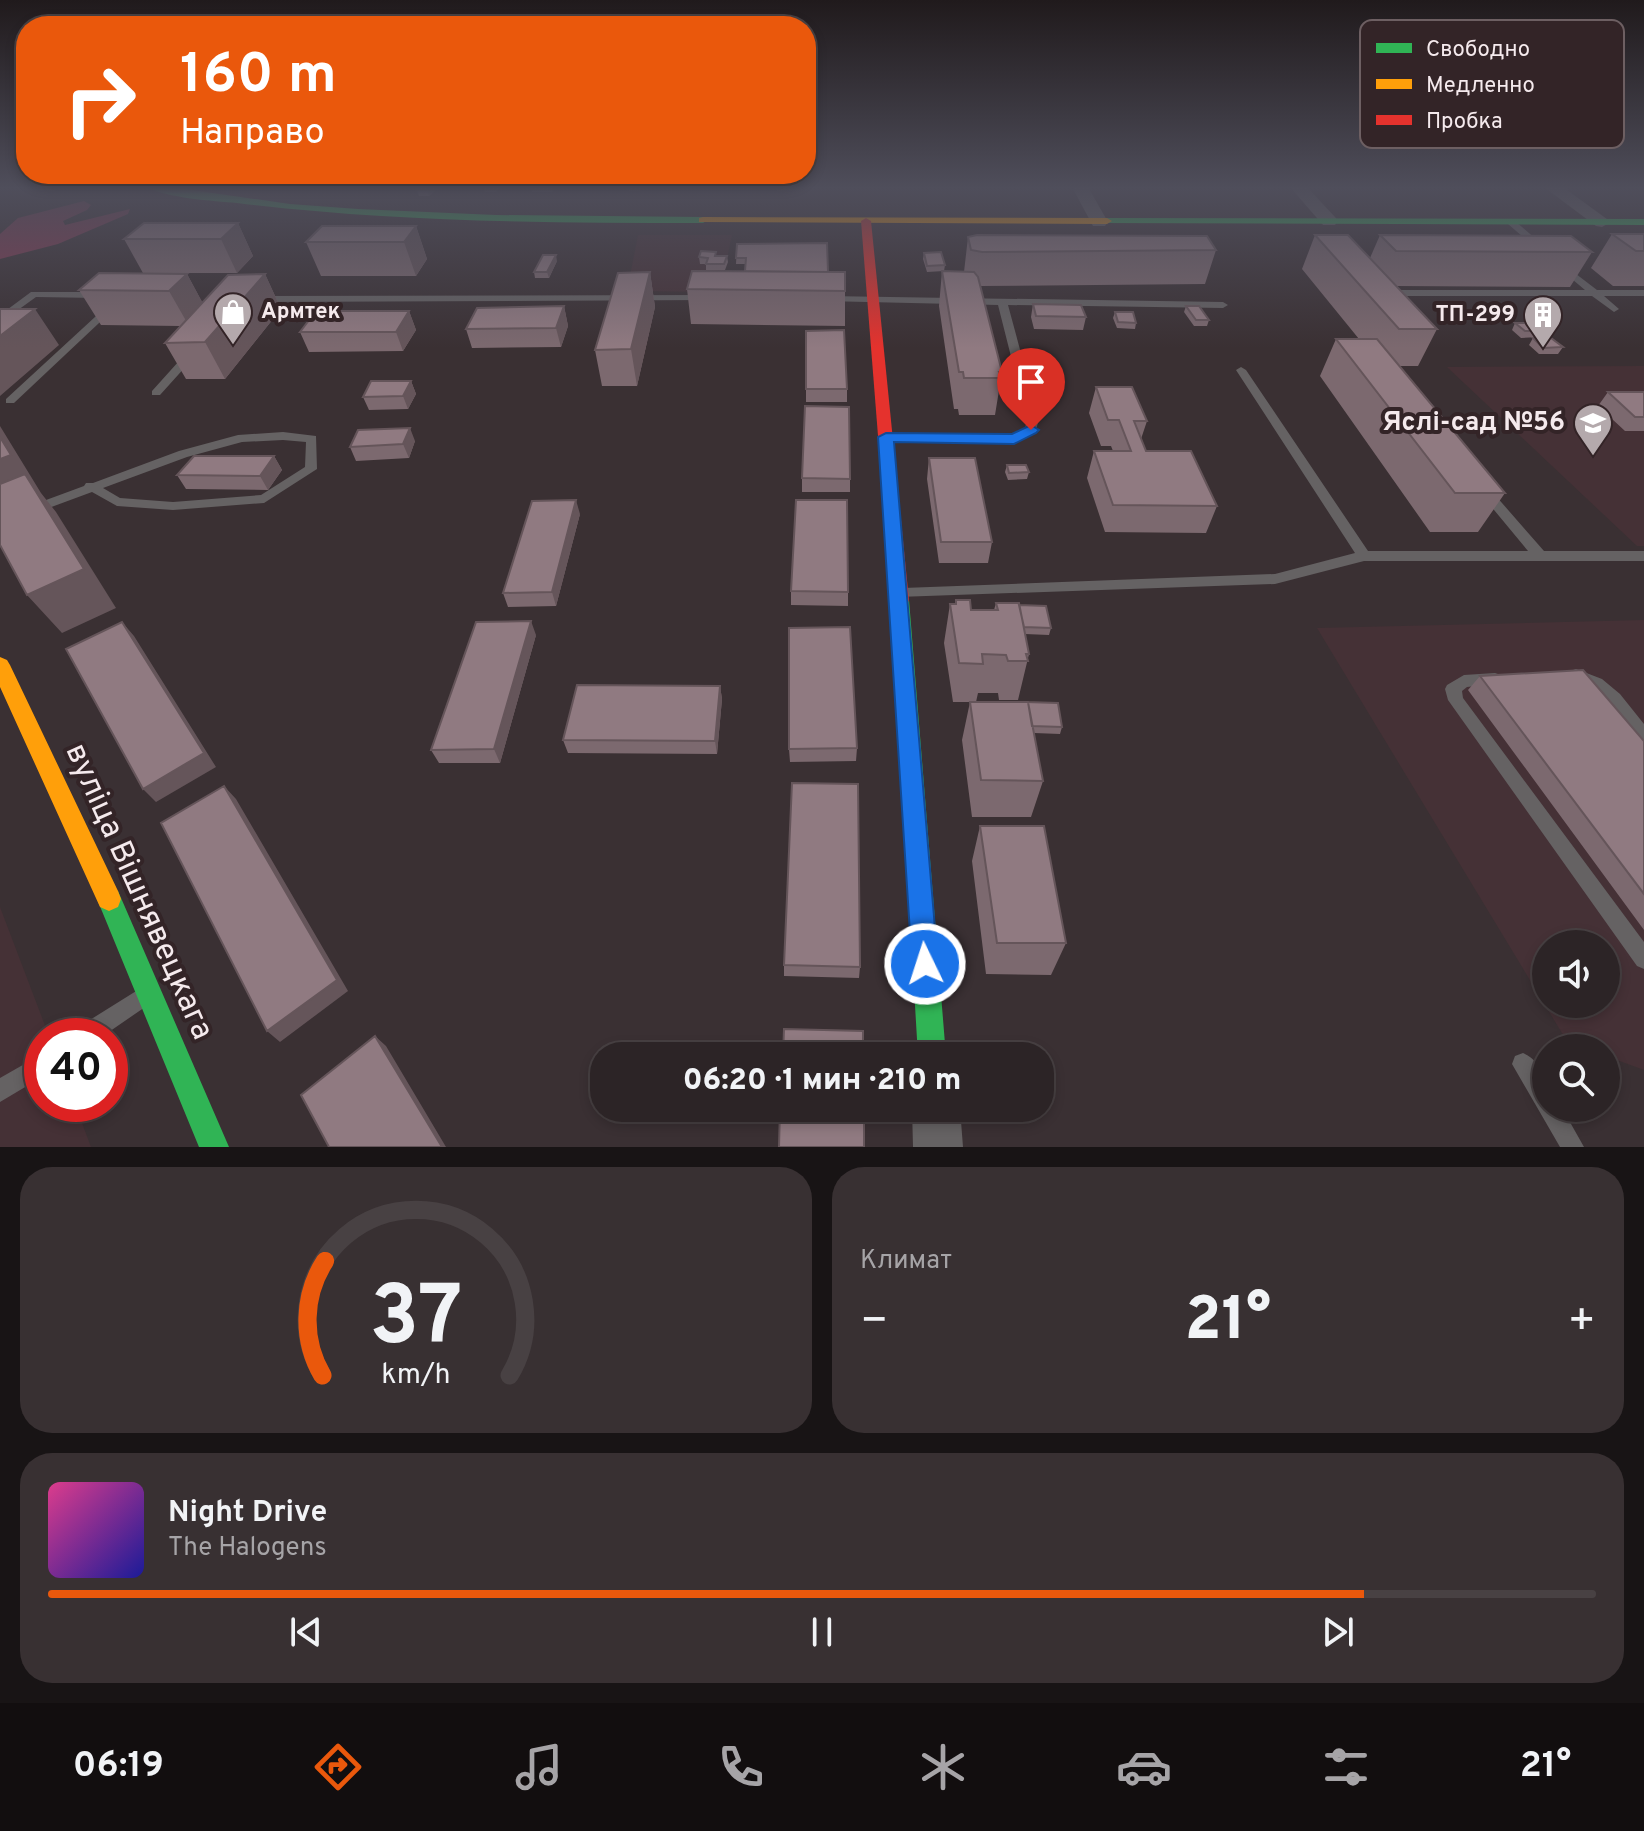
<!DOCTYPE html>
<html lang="ru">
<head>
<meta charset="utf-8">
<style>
  body { margin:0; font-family:Overpass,sans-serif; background:#383032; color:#f1f3f6; height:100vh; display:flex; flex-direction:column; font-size:30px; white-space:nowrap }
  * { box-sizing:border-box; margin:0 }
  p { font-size:26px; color:#a6a4a7 }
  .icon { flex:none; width:44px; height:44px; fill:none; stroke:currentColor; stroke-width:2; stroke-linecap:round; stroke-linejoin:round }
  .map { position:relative; height:1147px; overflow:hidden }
  .side { display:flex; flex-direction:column; gap:20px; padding:20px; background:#181415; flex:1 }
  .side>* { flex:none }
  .banner { position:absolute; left:16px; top:16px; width:800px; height:168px; border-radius:32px; box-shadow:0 4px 12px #0003,0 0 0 2px #484143; background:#ea580c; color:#fff; overflow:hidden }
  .controls { position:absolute; left:1532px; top:930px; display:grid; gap:16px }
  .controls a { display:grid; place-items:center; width:88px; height:88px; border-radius:50%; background:#2c2426; box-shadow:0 4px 12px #0003,0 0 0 2px #484143; font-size:40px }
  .speed { position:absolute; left:24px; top:1018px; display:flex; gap:16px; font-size:40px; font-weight:700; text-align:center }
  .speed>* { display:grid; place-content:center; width:104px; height:104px; border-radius:50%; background:#2c2426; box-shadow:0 4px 12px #0003,0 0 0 2px #484143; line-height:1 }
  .speed .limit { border:12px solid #d22; background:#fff; color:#111 }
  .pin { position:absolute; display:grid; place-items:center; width:68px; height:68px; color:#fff; margin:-82px -34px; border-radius:50% 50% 50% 0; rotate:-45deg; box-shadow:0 0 8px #0007 }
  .pin .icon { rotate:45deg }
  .me { position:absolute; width:88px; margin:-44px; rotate:356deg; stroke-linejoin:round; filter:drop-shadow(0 0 6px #0008) }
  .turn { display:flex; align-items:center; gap:28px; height:168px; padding:0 32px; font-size:36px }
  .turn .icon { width:104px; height:104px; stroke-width:2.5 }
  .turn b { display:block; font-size:56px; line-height:68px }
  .big { font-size:60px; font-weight:800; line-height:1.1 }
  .side .widget { flex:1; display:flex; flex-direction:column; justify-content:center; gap:12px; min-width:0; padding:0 28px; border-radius:32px; background:#383032 }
  .side .dial { align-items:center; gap:0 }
  .dial svg { height:208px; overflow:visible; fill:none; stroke:#484143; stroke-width:7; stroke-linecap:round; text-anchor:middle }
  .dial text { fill:#f1f3f6; stroke:none }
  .song { display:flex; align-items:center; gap:24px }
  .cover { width:96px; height:96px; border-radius:12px; background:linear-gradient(135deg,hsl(330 70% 55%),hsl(240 70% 35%)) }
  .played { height:8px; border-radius:4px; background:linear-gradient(90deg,#ea580c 85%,#484143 85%) }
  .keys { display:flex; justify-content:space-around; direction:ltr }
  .heat { display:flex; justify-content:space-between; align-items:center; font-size:44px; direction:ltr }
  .side .tiles { flex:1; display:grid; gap:20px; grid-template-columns:1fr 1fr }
  .widget:last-child { grid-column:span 2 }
  .trip { position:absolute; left:590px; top:1042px; width:464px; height:80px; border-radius:32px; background:#2c2426; box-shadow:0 4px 12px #0003,0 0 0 2px #484143; font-weight:800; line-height:80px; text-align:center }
  .tabs { display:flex; height:128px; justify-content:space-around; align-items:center; background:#120e0f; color:#a6a4a7 }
  .tabs .icon { width:56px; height:56px }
  .tabs .current { color:#ea580c }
  .tabs b { font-size:36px; color:#f1f3f6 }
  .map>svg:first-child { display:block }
  .built { fill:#453136; fill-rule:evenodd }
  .forest { fill:#823951 }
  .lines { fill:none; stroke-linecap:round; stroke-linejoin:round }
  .lane { fill:#656263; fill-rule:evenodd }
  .street { fill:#656263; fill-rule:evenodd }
  .fast { fill:#30b455; fill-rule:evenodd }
  .slow { fill:#ff9f0a; fill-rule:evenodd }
  .jam { fill:#e5322d; fill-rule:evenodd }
  .wall { fill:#7c696f }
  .shaded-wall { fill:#65555a }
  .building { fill:#907a81; stroke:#65555a; stroke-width:2 }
  .route { fill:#1a73e8; stroke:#114b97; stroke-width:2 }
  .labels { text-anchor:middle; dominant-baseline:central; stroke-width:8; stroke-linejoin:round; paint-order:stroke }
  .far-poi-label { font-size:22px; font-weight:bold; fill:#f5eaed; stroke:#332427; text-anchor:start }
  .poi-label { font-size:26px; font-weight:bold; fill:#f5eaed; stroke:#332427; text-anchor:end }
  .near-street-label { font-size:32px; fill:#f5eaed; stroke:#332427 }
  .key { fill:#332427; stroke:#6d5f62; stroke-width:2 }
  .key-label { font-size:22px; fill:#f5eaed }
</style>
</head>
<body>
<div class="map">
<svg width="1644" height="1147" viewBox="0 0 1644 1147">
  <rect width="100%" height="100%" fill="#3a3033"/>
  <path class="built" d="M638 235H732L720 292 627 291Z
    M1644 366V546H1637L1447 367Z
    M1644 620V1070L1606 1056V1048H1583L1568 1043 1317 628ZM1546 944H1606V1004H1546Z
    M0 907 49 1036H42V1104H75L91 1147H0Z"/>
  <path class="forest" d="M84 201 91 205 87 210 63 221 65 225 130 209 128 214 58 244 0 259V234L18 218Z"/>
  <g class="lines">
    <path class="lane" d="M1508 220H1514L1544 246V250H1538L1508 224Z
      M1563 264 1597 290H1644V296H1604L1619 309 1614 312 1592 296H1384L1379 293 1384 290H1585L1560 269V265Z
      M31 292H98L103 295 98 298 36 297 0 323V315Z
      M706 295 711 298 709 300 259 302 254 299 259 296Z
      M827 296 1223 302 1228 305 1223 308 1008 305 1039 420 1035 432 1014 443 887 441 881 437 883 434 1012 435 1025 428 1027 420 998 305 824 301 822 299Z
      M108 305 116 307 14 403H6V399Z
      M192 350 197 353 196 355 160 395H152V391L188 351Z
      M1241 367 1246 370 1368 551H1528L1480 493 1478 490 1480 487H1488L1544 551H1644V561H1364L1275 584 898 597 896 593 903 588 1275 574 1355 553 1236 370Z
      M283 432 316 436 317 469 264 503 173 510 117 506 92 492 0 526V517L84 486 86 483H93L179 451 238 435ZM283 440 306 442 305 467 261 495 173 502 120 498 103 488 187 457 242 442Z
      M1576 669 1602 679 1620 694 1644 724V743L1638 741C1618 716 1603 690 1570 679L1568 675 1570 671Z
      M1495 673 1501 675 1503 679 1501 683 1467 687 1462 691 1463 698 1644 942V969L1637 966 1448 700 1445 689 1447 685 1464 675Z
      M141 988 148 991 151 998 148 1005 103 1036H74L77 1028Z
      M1523 1053C1545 1062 1546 1088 1546 1108H1562L1584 1147H1560L1512 1064 1515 1056Z
      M42 1054V1077L0 1102V1078Z"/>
    <path class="street" d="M1072 187H1088L1108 222 1105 226H1093Z
      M1290 187H1307L1335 217 1338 221 1335 225H1323Z
      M1544 187H1563L1611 222 1602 227 1596 226Z
      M912 1108H960L963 1147H913Z"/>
    <path class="fast" d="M148 187H171L290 204 358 209 496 215 703 217 708 220 703 223C547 223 392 222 237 203 214 201 165 198 148 187Z
      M1107 218 1644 219V225L1103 223 1102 221Z
      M900 593 907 595 909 600 946 1056H918L891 600 893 595Z
      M109 887 118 891 229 1147H199L97 899 100 891Z"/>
    <path class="slow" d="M703 217 1107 218 1112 221 1107 224 699 222V218Z
      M0 657 7 660 10 665 118 891 121 899 118 907 109 911 100 907 0 687Z"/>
    <path class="jam" d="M866 218 871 221 909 600 907 605H893L891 600 861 221Z"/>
  </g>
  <path class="wall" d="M439 187 429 196H419L417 190Z
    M483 187H500L496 192H485Z
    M531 187H555L552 192H532Z
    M628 187H646H642L640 191H629Z
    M725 187H755V190H725Z
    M238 223 253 256 237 273H143L124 239Z
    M416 226 427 259 416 276H321L306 242Z
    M1612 234H1644V286H1613L1591 268Z
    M1315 235 1370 258 1380 235 1592 252 1570 287 1396 286 1437 329 1418 366H1399L1505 493 1478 532H1430L1320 376 1336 339H1359L1302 269Z
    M968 237 1216 250 1205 284 980 286 1002 372 995 415H959L958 409H954L939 306 942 271 964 272Z
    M737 244 828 272H845V326L691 324 687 289 745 271V264H736Z
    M716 252V256H727L728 262 725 270H706V264H700L699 257Z
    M924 253 945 265 944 271 927 272 923 259Z
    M557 261 549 278H535L534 272Z
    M650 272 655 307 637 386H602L595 350Z
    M187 274 202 302 265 274 281 309 225 379H186L165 343 180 326 101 325 79 290Z
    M1033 304 1086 317 1083 330 1034 329 1031 317Z
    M564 306 568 326 561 347 472 348 466 329Z
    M1186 306 1209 320 1207 326H1194L1184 312Z
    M409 311 416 330 403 351 309 352 300 332Z
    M1115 312 1136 323 1135 329 1117 328 1113 318Z
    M1515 323 1544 331 1540 337 1521 338 1512 330Z
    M806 331 847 389V402H806Z
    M1533 338 1563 347 1558 354H1539L1529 345Z
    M411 381 416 394 408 409 369 410 363 397Z
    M1096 387 1147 421 1141 439 1146 451 1217 506 1206 533 1105 532 1087 478 1094 451H1113L1111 446H1101L1089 413Z
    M1608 392H1644V431H1625L1598 406Z
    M415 441 409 458 356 461 350 447Z
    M274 456 282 470 268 490 186 489 177 475Z
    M929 458 992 542 988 563H939L927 479Z
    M1007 465 1029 472 1027 479 1008 480 1005 472Z
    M802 478 850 479V492H802Z
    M580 514 556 606 508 607 503 593Z
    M791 591 848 592V606L791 605Z
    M956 600 971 610H994L996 603 1019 605 1051 628 1049 635 1025 634 1029 654 1018 700H999L998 693H978L976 702H953L944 643 950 604H955Z
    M536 635 500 763H439L431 750Z
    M1480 676 1644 741V930L1468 690Z
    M720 686 722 699 717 754 568 753 563 740Z
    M970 702 1062 727 1060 734 1034 733 1043 781 1031 817H972L962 740Z
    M857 748 856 761 790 762 789 749Z
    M980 826 1066 943 1051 975 986 974 972 861Z
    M784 965 860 967 859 978 784 976Z"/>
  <path class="shaded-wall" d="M431 187H439L429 196 427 190Z
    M238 223 253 256 237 273 221 239Z
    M416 226 427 259 416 276 404 242Z
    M556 255 557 261 549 278 547 272Z
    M650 272 655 307 637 386 631 349Z
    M187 274 206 309 189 326 169 291Z
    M265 274 281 309 225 379 205 342Z
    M564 306 568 326 561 347 556 328Z
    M35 309 59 345 0 396V336Z
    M409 311 416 330 403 351 396 332Z
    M411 381 416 394 408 409 403 396Z
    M0 426 41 493 56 512 116 608 62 633 27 595 0 510Z
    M410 428 415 441 409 458 403 444Z
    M274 456 282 470 268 490 260 476Z
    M576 500 580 514 556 606 552 592Z
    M531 621 536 635 500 763 494 749Z
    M122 622 134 636 216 767 156 802 143 789Z
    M720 686 722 699 717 754 715 741Z
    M224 786 236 799 348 991 280 1042 267 1031Z
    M375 1036 386 1046 446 1147H442Z"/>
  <path class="building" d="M420 187H431L427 190H417Z
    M144 223H238L221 239H124Z
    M322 226H416L404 242H306Z
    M1612 234H1644V251H1636Z
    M977 235 1207 236 1216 250 982 252 971 250 968 237Z
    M1315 235H1348L1437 329H1399Z
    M1380 235 1571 236 1592 252 1396 251Z
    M827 243 828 272 745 271 746 258H736L737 244Z
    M701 251 716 252 715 256H727L724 264H706L708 258 699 257Z
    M941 252 945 265 927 266 924 253Z
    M543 255H556L547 272H534Z
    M692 271 845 272V291L687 289Z
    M942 271 974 272 978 277 1002 372H999L1001 378H964L963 372H959Z
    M650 272 631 349 595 350 618 273Z
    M99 273 187 274 169 291 79 290Z
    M265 274 205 342 165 343 228 275Z
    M1033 304 1081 305 1086 317 1036 316Z
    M564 306 556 328 466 329 477 308Z
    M1186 306H1199L1209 320H1196Z
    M0 309H35L0 336Z
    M316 311H409L396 332H300Z
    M1115 312H1133L1136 323 1118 322Z
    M1515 323H1534L1544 331H1525Z
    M844 330 847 389H806V331Z
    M1533 338H1551L1563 347 1543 348Z
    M1336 339H1377L1505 493H1455Z
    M371 381H411L403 396 363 397Z
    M1096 387H1132L1147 421H1134L1146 451H1191L1217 506 1113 505 1094 451H1131L1119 420H1108Z
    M1608 392H1644V417H1635Z
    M805 406 849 407 850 479 802 478Z
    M410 428 403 444 350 447 358 430Z
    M0 437 11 455 0 459Z
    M194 456H274L260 476 177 475Z
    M929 458H975L992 542H941Z
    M1007 465H1026L1029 472 1009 473Z
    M25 474 84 569 27 595 0 545V484Z
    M576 500 552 592 503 593 532 501Z
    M796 500H847L848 592 791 591Z
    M956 600H970L971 610H998L996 603H1019L1029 654H1026L1028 661H1008L1006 655 982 654 983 664 959 663 950 604H956Z
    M1019 605 1046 606 1051 628 1024 627Z
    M531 621 494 749 431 750 476 622Z
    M122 622 204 753 143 789 66 649Z
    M850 627 857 748 789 749V628Z
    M1583 670 1644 741V894L1480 676Z
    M577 685 720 686 715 741 563 740Z
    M970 702H1028L1043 781 981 780Z
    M1026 702 1058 703 1062 727 1032 726 1028 702Z
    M792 783 858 784 860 967 784 965Z
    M224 786 337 980 267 1031 161 823Z
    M980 826H1044L1066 943H997Z
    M784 1029 863 1031V1056H783Z
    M375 1036 442 1147H329L301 1095Z
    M780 1108H864V1147H779Z"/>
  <linearGradient id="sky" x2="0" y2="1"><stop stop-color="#201a1c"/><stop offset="0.54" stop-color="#4f4e5b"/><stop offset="1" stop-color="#4f4e5b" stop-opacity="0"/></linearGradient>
  <rect width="1644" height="348" fill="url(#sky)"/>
  <path class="route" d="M1031 425 1039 430 1036 433 1014 444 894 442 938 964 934 973 925 977 916 973 912 964 878 437 886 433 1012 434Z"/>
  <defs>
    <symbol id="shop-pin" viewBox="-11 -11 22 30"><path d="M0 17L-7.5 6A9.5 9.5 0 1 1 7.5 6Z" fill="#b4a9ac" stroke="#332427"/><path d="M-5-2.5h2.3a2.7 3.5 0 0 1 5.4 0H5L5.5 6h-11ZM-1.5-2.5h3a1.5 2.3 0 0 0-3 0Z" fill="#fff"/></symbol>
    <symbol id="building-pin" viewBox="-11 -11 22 30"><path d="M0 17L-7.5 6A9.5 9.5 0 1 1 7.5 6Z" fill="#b4a9ac" stroke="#332427"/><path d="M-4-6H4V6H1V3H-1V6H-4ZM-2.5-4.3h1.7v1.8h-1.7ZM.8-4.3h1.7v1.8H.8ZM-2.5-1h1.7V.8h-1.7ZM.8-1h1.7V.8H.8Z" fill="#fff"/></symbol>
    <symbol id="school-pin" viewBox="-11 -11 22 30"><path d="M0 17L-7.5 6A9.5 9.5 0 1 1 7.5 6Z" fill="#b4a9ac" stroke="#332427"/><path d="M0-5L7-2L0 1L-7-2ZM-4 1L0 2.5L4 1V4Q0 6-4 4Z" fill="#fff"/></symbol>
  </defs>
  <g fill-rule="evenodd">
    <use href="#shop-pin" x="211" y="290" width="44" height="60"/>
    <use href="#building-pin" x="1521" y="293" width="44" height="60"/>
    <use href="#school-pin" x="1571" y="401" width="44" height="60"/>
  </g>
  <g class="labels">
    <g class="far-poi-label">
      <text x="261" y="312">Армтек</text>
      <text x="1515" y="315" text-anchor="end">ТП-299</text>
    </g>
    <g class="poi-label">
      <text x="1565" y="423">Яслі-сад №56</text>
    </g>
    <g class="near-street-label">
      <text transform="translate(138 892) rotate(66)">вуліца Вішнявецкага</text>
    </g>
  </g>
  <rect x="1360" y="20" width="264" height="128" rx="12" class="key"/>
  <rect x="1376" y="43" width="36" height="10" fill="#30b455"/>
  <rect x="1376" y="79" width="36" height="10" fill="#ff9f0a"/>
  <rect x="1376" y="115" width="36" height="10" fill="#e5322d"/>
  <g class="key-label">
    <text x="1426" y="56">Свободно</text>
    <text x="1426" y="92">Медленно</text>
    <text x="1426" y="128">Пробка</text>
  </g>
</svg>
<div class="controls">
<a><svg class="icon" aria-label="sound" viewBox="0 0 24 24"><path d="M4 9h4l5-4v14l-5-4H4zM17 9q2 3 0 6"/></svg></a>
<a><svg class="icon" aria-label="search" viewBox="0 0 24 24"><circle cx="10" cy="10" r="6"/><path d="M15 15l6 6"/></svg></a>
</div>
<div class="speed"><div class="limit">40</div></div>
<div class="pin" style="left:1031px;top:430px;background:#d93025"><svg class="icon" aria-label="arrive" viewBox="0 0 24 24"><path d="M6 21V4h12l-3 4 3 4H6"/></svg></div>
<svg class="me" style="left:925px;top:964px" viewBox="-20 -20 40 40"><circle r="17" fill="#1a73e8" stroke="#fff" stroke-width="3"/><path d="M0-11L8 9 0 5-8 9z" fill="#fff"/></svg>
<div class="trip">06:20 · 1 мин · 210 m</div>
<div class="banner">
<div class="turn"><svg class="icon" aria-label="right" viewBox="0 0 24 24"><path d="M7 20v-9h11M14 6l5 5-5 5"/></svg><div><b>160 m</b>Направо</div></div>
</div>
</div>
<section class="side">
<div class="tiles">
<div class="widget dial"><svg viewBox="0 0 100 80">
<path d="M14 69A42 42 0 1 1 86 69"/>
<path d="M14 69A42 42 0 0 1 15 25" stroke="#ea580c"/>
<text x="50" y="56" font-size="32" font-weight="700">37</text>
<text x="50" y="72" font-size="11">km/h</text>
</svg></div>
<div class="widget"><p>Климат</p>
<div class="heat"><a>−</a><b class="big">21°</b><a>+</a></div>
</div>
<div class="widget">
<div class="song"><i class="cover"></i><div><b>Night Drive</b><p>The Halogens</p></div></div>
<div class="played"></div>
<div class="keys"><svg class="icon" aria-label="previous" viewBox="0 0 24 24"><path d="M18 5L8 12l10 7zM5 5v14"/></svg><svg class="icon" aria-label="pause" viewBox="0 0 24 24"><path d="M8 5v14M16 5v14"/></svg><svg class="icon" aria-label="next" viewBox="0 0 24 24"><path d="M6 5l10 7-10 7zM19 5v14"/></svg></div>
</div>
</div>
</section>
<nav class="tabs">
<b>06:19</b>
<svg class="icon current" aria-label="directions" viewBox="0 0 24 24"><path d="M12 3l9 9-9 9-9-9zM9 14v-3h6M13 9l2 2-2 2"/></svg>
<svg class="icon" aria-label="music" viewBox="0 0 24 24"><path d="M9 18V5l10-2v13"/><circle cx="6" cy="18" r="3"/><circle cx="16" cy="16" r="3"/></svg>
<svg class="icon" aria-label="phone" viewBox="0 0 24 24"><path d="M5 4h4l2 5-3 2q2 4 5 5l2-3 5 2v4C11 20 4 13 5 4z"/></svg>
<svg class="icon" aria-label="climate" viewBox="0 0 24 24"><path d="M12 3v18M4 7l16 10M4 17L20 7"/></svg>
<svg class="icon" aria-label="car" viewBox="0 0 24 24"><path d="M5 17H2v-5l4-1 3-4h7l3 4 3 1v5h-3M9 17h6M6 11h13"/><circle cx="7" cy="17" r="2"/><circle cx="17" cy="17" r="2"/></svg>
<svg class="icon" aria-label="filters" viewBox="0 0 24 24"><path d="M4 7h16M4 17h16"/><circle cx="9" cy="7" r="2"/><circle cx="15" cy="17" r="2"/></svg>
<b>21°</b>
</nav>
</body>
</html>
